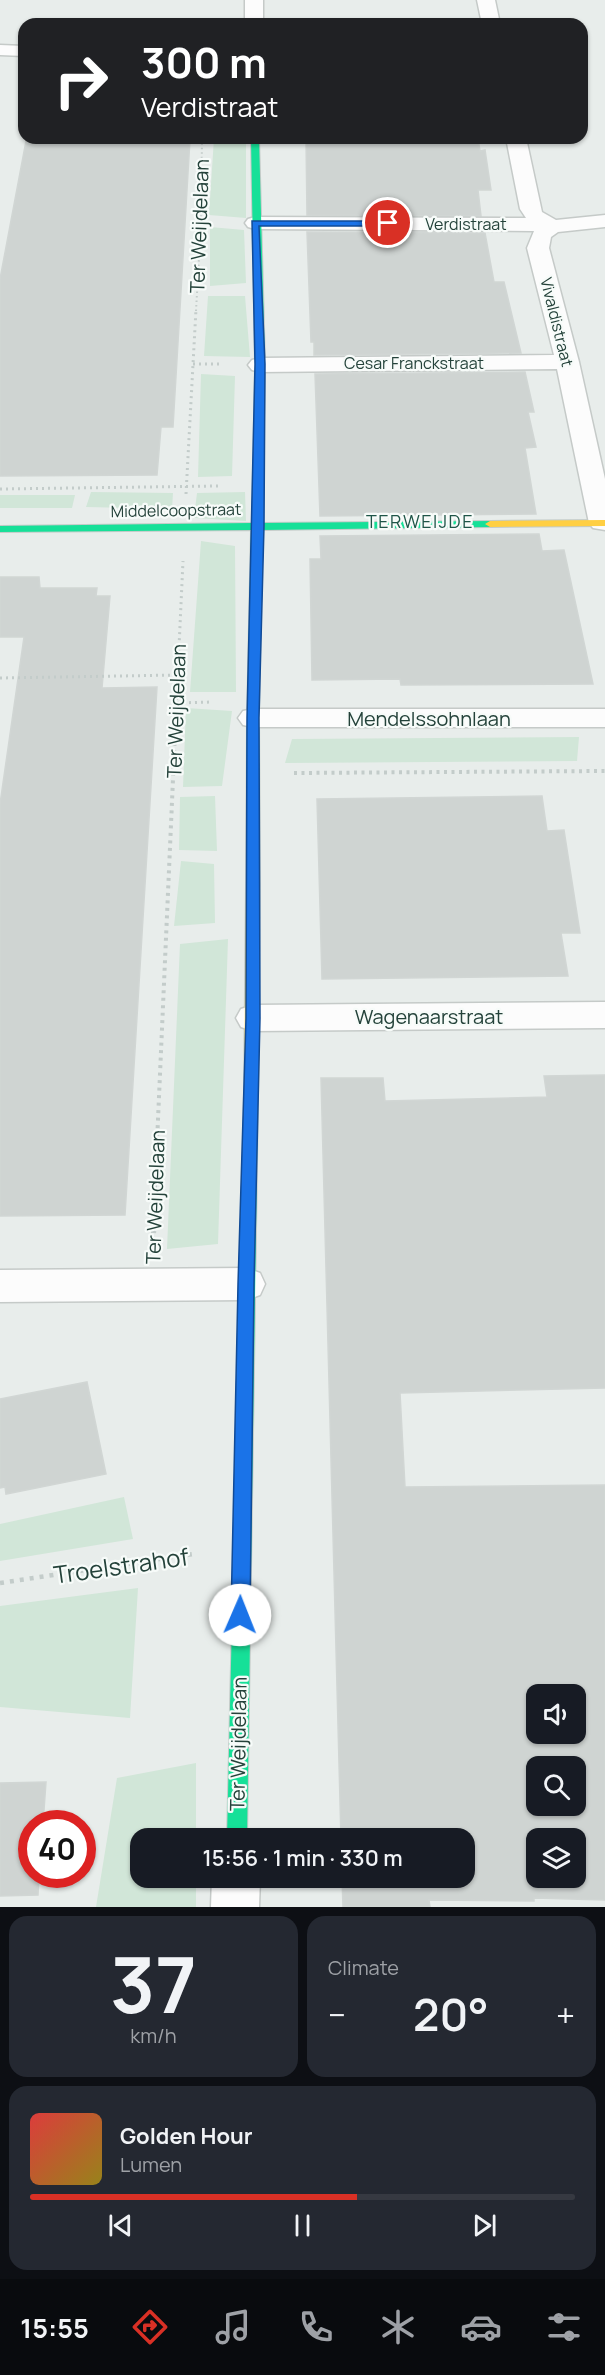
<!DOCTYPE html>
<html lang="en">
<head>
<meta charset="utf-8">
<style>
  body { margin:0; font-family:Manrope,sans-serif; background:#242831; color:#f1f3f6; height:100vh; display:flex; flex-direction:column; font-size:22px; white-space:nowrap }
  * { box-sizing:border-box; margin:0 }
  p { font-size:20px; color:#9ea1a6 }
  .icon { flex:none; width:33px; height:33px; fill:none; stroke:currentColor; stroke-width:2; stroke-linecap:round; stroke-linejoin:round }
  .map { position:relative; height:1907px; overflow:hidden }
  .panel { display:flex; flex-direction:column; gap:9px; padding:9px; background:#0d0f14; flex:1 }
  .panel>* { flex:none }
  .guide { position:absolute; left:18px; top:18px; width:570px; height:126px; border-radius:18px; box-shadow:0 2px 4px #0004; background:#202124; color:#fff; overflow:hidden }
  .tools { position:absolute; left:526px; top:1684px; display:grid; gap:12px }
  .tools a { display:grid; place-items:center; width:60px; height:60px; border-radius:12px; background:#171b24; box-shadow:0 2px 4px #0004; font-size:30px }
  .speed { position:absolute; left:18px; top:1810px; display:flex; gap:12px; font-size:30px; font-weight:700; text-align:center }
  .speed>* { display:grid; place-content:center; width:78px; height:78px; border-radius:50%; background:#171b24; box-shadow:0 2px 4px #0004; line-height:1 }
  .speed .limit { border:9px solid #d22; background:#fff; color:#111 }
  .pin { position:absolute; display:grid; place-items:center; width:51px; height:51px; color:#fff; margin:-26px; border:3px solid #fff; border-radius:50%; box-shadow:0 2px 6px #0007 }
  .me { position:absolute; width:66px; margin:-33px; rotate:1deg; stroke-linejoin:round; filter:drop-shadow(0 0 4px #0008) }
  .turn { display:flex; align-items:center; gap:21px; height:126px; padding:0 24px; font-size:27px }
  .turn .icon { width:78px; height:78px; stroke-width:2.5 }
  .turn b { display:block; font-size:42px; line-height:51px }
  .big { font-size:45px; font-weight:600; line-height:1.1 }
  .panel .widget { flex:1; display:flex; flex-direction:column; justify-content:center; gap:9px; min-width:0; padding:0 21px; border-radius:18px; background:#242831 }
  .panel .dial { align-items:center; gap:0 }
  .dial b { font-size:78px; line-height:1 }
  .song { display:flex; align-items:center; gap:18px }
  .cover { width:72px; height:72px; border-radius:9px; background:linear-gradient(135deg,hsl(0 70% 55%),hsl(50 70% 35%)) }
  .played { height:6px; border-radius:3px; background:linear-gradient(90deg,#d93025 60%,#363941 60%) }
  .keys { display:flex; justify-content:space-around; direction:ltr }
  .heat { display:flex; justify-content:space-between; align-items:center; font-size:33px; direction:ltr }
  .panel .tiles { flex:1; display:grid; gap:9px; grid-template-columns:1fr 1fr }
  .widget:last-child { grid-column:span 2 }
  .trip { position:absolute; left:130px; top:1828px; width:345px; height:60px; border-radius:18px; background:#171b24; box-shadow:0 2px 4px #0004; font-weight:600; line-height:60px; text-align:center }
  .tab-bar { display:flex; height:96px; justify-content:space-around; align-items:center; background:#090b0e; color:#9ea1a6 }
  .tab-bar .icon { width:42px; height:42px }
  .tab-bar .selected { color:#d93025 }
  .tab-bar b { font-size:27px; color:#f1f3f6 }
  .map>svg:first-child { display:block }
  .green { fill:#d1e6d8 }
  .building { fill:#cfd4d2; stroke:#d1d6d4; stroke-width:1.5; fill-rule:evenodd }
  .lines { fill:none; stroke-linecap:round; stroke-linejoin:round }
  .street-casing { stroke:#c5cac8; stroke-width:3 }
  .fast-casing { stroke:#c3cbc8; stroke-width:2 }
  .slow-casing { stroke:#c3cbc8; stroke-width:2 }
  .path-far3 { stroke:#c3ccca; stroke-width:2; stroke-dasharray:1.5 3; stroke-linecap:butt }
  .path-far2 { stroke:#c3ccca; stroke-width:3; stroke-dasharray:2 4; stroke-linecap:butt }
  .path-far1 { stroke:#c3ccca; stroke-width:4; stroke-dasharray:3 4.5; stroke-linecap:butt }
  .path { stroke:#c3ccca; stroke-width:4.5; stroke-dasharray:4 6; stroke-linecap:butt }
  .street { fill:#fcfcfc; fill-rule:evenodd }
  .fast { fill:#16e098; fill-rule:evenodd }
  .slow { fill:#ffcf43; fill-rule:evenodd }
  .route { fill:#1a73e8; stroke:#114b97; stroke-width:1.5 }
  .labels { text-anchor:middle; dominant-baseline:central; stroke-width:4.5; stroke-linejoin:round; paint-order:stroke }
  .far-street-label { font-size:16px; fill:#24423a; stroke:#f7fbf9 }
  .far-neighbourhood-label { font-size:18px; letter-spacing:1.5px; fill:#1f5548; stroke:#f7fbf9 }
  .street-label { font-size:20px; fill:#24423a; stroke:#f7fbf9 }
  .near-street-label { font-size:24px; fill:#24423a; stroke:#f7fbf9 }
</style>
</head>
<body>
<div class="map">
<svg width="605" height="1907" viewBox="0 0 605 1907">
  <rect width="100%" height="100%" fill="#e8edeb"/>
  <path class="green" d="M214 138H246V218L209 215Z
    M210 227 244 230 246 283 210 286Z
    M208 296H245L250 357 204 356Z
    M201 374 235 376 232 476 198 477Z
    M91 492 173 493 172 509 86 507Z
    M245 492 246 521 194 518 197 493Z
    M0 495H75L72 508H0Z
    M201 541 235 546 236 692H190Z
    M186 708 232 711 222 786 183 787Z
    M579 737 577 761 285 763 292 739Z
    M215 796 217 851 179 850 180 797Z
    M181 861 214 864 215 923 174 926Z
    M228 939 218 1244 167 1249 180 944Z
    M124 1497 133 1539 0 1561V1524Z
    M138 1588 130 1718 0 1707V1606Z
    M196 1763V1839H141V1878H196V1907H96L117 1778Z"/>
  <path class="building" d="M306 138H478L480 151 485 150 491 190H478L481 216 307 215Z
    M190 139 173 427H161L157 475 0 476V279L26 141Z
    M307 232 485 233 494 282H504L521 353 314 355V342H311Z
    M525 372 534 412H528L536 447 525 448 536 514 320 516 315 374Z
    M539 534 542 551 564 550 593 684 401 685 400 679 312 680 310 559H321L320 536Z
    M0 577H39L40 588H97L96 596H110L102 688 157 687 125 1215 0 1216V804L24 637H0Z
    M542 796 547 831 564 830 580 933H561L568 976 322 979 317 799Z
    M605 1075V1388L400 1393 405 1487 605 1485V1900L534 1898V1901L429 1900 430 1907H343L342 1878H465V1839H341L321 1078H383L385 1101 547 1097 544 1076ZM537 1695H576V1734H537ZM537 1767H576V1806H537ZM537 1839H576V1878H537Z
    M87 1382 106 1474 6 1494 5 1487 0 1488V1399Z
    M46 1782 43 1824H32V1875H39L38 1895 0 1896V1783Z"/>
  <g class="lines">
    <defs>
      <path id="street" d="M245 0H263V24H245Z
        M477 0H495L500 24H482Z
        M0 45 24 46V56L0 55Z
        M506 138H526L542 212 556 220 605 215V227L558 232 551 237 549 248 579 362 605 479V530L593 528 589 523 557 369 260 372 252 370 248 365 252 360 260 358 554 355 527 248 534 231 255 229 248 227 245 223 248 219 255 217 526 218 520 209Z
        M253 709H605V727H253L243 725 238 718 243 711Z
        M605 1002V1028L253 1031 241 1027 236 1018 241 1009 253 1005Z
        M246 1268 260 1273 265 1284 260 1295 246 1300 0 1302V1270Z
        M212 1878H260L259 1907H211Z"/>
      <path id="fast" d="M251 138H259L265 365 262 523 490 521 495 524 490 527 262 530 259 718 260 885 253 890 246 885 247 718 251 530 0 532V526L252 523 255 365Z
        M251 1090 256 1092 258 1096 247 1839H227L244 1096 246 1092Z"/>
      <path id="slow" d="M605 520V526L490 527 485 524 490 521Z
        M253 880 260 885 258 1096 256 1100H246L244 1096 246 885Z"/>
    </defs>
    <use href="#street" class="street-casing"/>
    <use href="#fast" class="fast-casing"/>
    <use href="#slow" class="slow-casing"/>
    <path class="path-far3" d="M196 311 201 222 202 138"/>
    <path class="path-far2" d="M193 364H223
      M0 489 219 486
      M186 494 196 309
      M0 678 178 675
      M177 703 212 702
      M176 712 183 561"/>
    <path class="path-far1" d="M294 773 605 771
      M153 1233 176 711"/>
    <path class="path" d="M153 1243 154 1231
      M0 1583 193 1554"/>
    <use href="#street" class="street"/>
    <use href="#fast" class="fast"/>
    <use href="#slow" class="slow"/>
  </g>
  <path class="route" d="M252 221H388L393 223 388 226H259L265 364 264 526 259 718 260 1018 254 1284 250 1615 247 1621 240 1623 234 1621 231 1615 238 1284 246 1018 247 718 255 364Z"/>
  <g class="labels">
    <g class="far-street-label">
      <text x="466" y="224">Verdistraat</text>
      <text transform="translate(557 322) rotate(76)">Vivaldistraat</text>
      <text x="414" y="363">Cesar Franckstraat</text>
      <text transform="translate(176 510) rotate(-1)">Middelcoopstraat</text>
    </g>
    <g class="far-neighbourhood-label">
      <text x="420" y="521">TERWEIJDE</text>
    </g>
    <g class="street-label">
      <text transform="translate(199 226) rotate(-88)">Ter Weijdelaan</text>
      <text transform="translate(176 711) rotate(-88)">Ter Weijdelaan</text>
      <text x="429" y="718">Mendelssohnlaan</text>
      <text x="429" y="1016">Wagenaarstraat</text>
      <text transform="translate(155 1197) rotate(-88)">Ter Weijdelaan</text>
      <text transform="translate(238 1744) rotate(-89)">Ter Weijdelaan</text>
    </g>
    <g class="near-street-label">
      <text transform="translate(121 1565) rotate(-8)">Troelstrahof</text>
    </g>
  </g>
</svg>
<div class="tools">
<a><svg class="icon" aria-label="sound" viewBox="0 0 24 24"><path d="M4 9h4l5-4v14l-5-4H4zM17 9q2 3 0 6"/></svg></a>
<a><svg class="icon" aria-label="search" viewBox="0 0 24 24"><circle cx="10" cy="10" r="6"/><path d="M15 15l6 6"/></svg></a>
<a><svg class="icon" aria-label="layers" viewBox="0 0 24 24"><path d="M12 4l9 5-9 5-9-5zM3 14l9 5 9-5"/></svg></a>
</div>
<div class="speed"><div class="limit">40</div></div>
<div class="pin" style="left:388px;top:223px;background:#d93025"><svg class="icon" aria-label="arrive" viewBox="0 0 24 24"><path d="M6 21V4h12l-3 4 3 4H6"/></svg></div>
<svg class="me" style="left:240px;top:1615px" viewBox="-20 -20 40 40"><circle r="19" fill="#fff"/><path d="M0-13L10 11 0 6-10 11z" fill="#1a73e8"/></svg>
<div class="trip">15:56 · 1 min · 330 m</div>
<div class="guide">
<div class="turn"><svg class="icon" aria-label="right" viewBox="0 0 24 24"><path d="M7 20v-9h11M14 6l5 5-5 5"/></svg><div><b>300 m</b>Verdistraat</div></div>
</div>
</div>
<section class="panel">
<div class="tiles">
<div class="widget dial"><b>37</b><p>km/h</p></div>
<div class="widget"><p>Climate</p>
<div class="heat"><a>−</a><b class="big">20°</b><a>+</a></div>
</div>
<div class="widget">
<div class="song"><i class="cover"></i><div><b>Golden Hour</b><p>Lumen</p></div></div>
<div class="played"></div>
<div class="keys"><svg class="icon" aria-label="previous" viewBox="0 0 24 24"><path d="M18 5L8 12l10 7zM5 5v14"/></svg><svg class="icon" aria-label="pause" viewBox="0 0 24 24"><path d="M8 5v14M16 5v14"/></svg><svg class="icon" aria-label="next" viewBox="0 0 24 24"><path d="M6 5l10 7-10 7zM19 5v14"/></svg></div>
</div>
</div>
</section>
<nav class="tab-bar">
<b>15:55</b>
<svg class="icon selected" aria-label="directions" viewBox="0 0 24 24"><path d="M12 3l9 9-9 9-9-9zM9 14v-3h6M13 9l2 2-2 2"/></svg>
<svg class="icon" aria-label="music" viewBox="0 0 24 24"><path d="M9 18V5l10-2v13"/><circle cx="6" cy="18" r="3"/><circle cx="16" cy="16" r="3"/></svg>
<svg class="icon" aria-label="phone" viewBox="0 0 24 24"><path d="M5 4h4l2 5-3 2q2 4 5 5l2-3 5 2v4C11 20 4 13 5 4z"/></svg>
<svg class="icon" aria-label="climate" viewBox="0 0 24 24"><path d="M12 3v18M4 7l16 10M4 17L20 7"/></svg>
<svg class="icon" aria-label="car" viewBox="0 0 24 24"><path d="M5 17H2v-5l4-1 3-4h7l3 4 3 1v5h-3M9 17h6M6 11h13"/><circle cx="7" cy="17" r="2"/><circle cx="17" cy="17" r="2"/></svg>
<svg class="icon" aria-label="filters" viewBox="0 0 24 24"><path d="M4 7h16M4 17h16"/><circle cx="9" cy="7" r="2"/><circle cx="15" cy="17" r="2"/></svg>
</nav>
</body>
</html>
